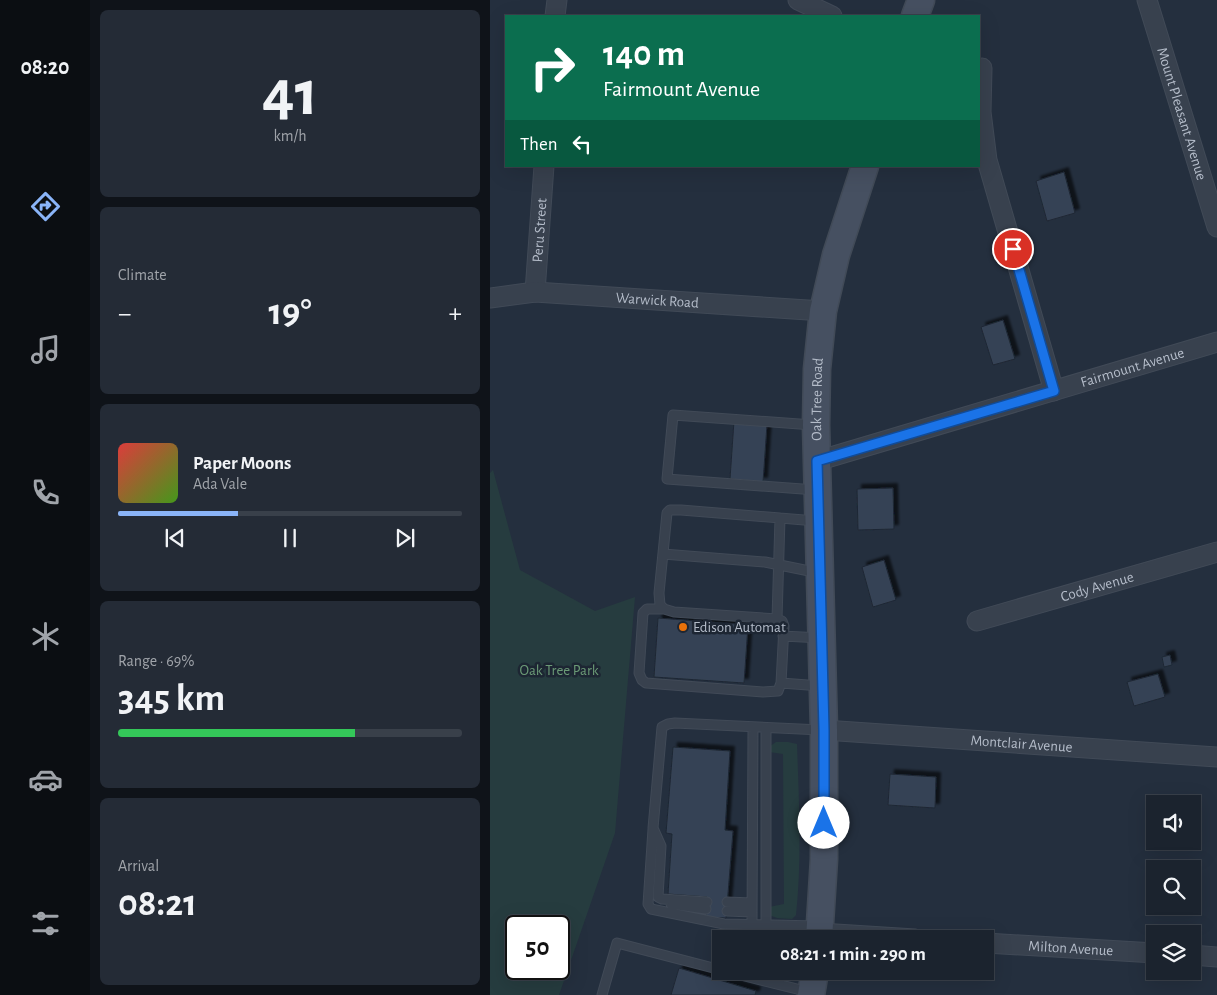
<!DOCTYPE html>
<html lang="en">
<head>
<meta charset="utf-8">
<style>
  body { margin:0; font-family:"Alegreya Sans",sans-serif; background:#242b36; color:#f1f3f6; height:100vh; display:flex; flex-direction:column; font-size:19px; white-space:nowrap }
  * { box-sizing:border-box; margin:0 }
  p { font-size:16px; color:#a0a4aa }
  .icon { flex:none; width:28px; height:28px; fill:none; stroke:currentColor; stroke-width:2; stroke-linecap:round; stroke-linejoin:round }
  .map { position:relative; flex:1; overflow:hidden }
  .details { display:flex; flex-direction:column; gap:10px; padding:10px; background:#0f1319; width:400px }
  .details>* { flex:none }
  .hud { position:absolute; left:15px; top:15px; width:475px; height:152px; border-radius:0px; box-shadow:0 5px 20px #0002,0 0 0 1px #39404a; background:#0b6e4f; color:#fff; overflow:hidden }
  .fabs { position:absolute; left:656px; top:795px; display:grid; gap:10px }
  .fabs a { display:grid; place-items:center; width:55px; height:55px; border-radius:0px; background:#1b232e; box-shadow:0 5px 20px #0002,0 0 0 1px #39404a; font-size:25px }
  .speed { position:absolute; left:15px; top:915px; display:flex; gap:10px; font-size:25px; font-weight:700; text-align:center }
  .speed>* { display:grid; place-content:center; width:65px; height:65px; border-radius:50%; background:#1b232e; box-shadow:0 5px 20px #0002,0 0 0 1px #39404a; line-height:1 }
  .speed .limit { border:2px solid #111; border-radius:8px; background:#fff; color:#111 }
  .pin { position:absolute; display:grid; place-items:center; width:42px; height:42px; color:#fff; margin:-21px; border:2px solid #fff; border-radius:50%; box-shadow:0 1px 5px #0007 }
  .me { position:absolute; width:55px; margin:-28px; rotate:0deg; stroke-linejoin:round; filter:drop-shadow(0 0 4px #0008) }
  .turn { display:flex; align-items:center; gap:18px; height:105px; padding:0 15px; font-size:22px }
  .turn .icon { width:65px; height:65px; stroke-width:2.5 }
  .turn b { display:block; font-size:35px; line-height:42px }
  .then { display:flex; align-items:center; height:48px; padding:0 15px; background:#0003; gap:10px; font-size:19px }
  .big { font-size:38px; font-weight:600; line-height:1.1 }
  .details .widget { flex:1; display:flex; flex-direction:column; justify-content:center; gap:8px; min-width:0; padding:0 18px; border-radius:8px; background:#242b36 }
  .details .dial { align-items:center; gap:0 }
  .dial b { font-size:65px; line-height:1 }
  .song { display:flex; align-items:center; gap:15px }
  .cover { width:60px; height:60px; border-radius:8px; background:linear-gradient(135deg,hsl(0 70% 55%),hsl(100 70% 35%)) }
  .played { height:5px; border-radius:2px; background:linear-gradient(90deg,#8ab4f8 35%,#39404a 35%) }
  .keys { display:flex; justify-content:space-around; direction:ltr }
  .heat { display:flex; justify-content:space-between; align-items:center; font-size:28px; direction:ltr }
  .charge { height:8px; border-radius:4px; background:linear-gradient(90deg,#34c759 69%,#39404a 0) }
  .trip { position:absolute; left:222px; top:930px; width:282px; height:50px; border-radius:0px; background:#1b232e; box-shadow:0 5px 20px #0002,0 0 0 1px #39404a; font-weight:600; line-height:50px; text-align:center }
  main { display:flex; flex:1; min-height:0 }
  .menu { display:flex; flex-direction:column; width:90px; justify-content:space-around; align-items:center; background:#0b0e12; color:#a0a4aa }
  .menu .icon { width:35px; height:35px }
  .menu .on { color:#8ab4f8 }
  .menu b { font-size:22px; color:#f1f3f6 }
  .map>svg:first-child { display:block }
  .green { fill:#263c3f; fill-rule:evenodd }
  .building { fill:#364354; stroke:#1f2835; filter:url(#shadow) }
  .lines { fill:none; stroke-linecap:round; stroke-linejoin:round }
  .service-casing { stroke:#414a57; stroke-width:11 }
  .minor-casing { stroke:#414a57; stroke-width:21 }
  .secondary-casing { stroke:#414a57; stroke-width:29 }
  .service { stroke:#38414e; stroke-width:9 }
  .minor { stroke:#38414e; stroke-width:19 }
  .secondary { stroke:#465061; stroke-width:26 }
  .route-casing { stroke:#114b97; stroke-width:12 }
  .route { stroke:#1a73e8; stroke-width:9 }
  .food-dot { fill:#e8710a; stroke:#1d2633; stroke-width:2 }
  .labels { text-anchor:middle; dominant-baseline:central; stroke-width:5; stroke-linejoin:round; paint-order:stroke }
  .street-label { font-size:15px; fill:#b4bcc9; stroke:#1d2633 }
  .poi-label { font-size:15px; fill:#b4bcc9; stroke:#1d2633; text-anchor:start }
  .park-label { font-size:15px; fill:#6b9a76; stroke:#1d2633 }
</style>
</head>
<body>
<main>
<nav class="menu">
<b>08:20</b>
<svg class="icon on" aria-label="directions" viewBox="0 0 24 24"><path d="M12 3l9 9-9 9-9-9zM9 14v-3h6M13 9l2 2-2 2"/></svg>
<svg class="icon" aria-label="music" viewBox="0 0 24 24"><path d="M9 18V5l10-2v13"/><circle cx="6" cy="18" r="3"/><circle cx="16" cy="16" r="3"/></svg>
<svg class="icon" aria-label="phone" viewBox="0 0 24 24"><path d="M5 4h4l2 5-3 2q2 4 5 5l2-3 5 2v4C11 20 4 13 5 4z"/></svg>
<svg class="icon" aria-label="climate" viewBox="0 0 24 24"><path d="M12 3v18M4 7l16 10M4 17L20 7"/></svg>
<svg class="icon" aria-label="car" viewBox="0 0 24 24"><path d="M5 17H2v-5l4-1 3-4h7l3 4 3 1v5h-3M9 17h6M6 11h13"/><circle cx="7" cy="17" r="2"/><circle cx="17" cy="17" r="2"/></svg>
<svg class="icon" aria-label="filters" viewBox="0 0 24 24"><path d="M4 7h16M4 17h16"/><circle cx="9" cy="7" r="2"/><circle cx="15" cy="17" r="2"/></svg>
</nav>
<section class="details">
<div class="widget dial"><b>41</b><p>km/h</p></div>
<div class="widget"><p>Climate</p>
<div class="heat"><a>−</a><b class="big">19°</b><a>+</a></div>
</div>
<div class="widget">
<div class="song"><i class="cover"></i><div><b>Paper Moons</b><p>Ada Vale</p></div></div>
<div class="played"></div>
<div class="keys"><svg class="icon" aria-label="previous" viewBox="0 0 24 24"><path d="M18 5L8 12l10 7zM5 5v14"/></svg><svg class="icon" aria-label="pause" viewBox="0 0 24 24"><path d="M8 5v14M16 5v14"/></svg><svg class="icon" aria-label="next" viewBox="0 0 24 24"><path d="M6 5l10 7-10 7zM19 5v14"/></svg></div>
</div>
<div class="widget"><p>Range · 69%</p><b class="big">345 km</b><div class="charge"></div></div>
<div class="widget"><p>Arrival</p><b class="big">08:21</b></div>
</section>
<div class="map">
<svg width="727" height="995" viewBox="0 0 727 995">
  <defs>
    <filter id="shadow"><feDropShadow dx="4.5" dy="-4.5" stdDeviation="1" flood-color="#0009"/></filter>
  </defs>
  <rect width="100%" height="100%" fill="#242f3e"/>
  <path class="green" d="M3 470 30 570 105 611 145 597 125 833 69 995H0V473ZM26 926H69V969H26Z
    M286 742H298L307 744C309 801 312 859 306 915L302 919 287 918 279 915V907L294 904 293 754 279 752V747Z"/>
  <path class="building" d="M574 172 585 213 557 221 546 181Z
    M513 320 525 359 503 365 491 327Z
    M244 421 277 424 273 482 240 479Z
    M403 488 404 529 368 530 367 489Z
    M394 560 406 600 383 607 372 567Z
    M168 618 258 625 254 683 164 677Z
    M680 655 682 665 674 667 672 657Z
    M668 674 675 697 644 706 637 682Z
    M183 747 240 751 235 830 243 831 236 918 216 917 217 897 178 894 182 834 176 833Z
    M400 774 446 777 445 808 398 805Z
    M189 968 266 991 265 995H181Z"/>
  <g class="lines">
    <defs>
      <path id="service" d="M323 425 183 415 177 479 326 490
        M173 554 275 562 329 573
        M174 609H157L153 613 149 673 152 680 156 683 273 692 288 691 291 683 294 626 292 621 287 619 184 612 174 609 170 605 169 593 177 513 180 510H191L326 521
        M287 619 290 518
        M293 636 331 638
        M291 683 331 686
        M163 829 158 904 161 909 234 924 328 926
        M217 902 172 899 168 897 171 846 163 828 172 727 178 724 185 723 331 730
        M237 902 262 903
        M181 904 216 909
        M237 911 262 912
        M262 925 263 727
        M276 926V728
        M235 971 319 992
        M112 995 127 943 231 970"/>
      <g id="minor">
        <path d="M308 0 342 16"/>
        <path id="s1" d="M657 0 727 227"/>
        <path d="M65 16 67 0"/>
        <path d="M492 68 491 112 497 160 564 391"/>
        <path id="s2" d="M45 292 54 166"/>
        <path id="s3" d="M0 298 45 292 333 311"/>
        <path id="s4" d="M327 461 727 342"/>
        <path id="s5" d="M487 621 727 552"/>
        <path id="s6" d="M334 730 727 757"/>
        <path d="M330 933 425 939"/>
        <path id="s7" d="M496 943 665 953"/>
        <path d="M702 955 727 957"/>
      </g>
      <g id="secondary">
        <path d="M425 16 431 0"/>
        <path id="s8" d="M329 939 334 859V730L326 425 327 369 333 311 346 255 375 166"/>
        <path d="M321 995 325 971"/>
      </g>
    </defs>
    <use href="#service" class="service-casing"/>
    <use href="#minor" class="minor-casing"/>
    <use href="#secondary" class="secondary-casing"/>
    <use href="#service" class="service"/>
    <use href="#minor" class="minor"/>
    <use href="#secondary" class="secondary"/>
  </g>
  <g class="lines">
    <defs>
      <path id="route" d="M334 823V730L327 461 564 391 523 249"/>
    </defs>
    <use href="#route" class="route-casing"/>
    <use href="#route" class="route"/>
  </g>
  <circle class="food-dot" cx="193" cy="627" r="5"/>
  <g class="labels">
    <g class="street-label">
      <text stroke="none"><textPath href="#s1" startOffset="119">Mount Pleasant Avenue</textPath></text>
      <text stroke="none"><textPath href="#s2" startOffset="62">Peru Street</textPath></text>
      <text stroke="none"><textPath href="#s3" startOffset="168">Warwick Road</textPath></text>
      <text stroke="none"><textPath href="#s4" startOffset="329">Fairmount Avenue</textPath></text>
      <text stroke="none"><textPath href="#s8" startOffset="540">Oak Tree Road</textPath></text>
      <text stroke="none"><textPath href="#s5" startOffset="125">Cody Avenue</textPath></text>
      <text stroke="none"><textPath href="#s6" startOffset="198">Montclair Avenue</textPath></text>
      <text stroke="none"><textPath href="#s7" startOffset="85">Milton Avenue</textPath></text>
    </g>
    <g class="poi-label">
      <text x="203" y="627">Edison Automat</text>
    </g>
    <g class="park-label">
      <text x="69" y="670">Oak Tree Park</text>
    </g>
  </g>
</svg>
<div class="fabs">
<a><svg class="icon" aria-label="sound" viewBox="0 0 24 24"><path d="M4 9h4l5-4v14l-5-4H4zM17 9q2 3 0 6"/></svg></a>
<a><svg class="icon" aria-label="search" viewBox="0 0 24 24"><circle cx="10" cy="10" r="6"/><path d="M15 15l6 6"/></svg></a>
<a><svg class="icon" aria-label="layers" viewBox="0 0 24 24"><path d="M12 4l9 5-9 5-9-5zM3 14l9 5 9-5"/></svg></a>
</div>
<div class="speed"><div class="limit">50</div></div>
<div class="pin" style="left:523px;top:249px;background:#d93025"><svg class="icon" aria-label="arrive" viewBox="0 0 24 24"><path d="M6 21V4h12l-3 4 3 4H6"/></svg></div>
<svg class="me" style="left:334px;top:823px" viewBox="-20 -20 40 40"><circle r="19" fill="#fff"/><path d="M0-13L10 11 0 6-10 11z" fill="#1a73e8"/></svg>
<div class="trip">08:21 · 1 min · 290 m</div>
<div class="hud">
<div class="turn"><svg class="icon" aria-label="right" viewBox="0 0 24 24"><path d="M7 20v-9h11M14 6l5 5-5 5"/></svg><div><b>140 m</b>Fairmount Avenue</div></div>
<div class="then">Then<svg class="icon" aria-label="left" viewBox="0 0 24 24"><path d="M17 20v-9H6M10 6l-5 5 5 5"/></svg></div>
</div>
</div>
</main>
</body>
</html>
